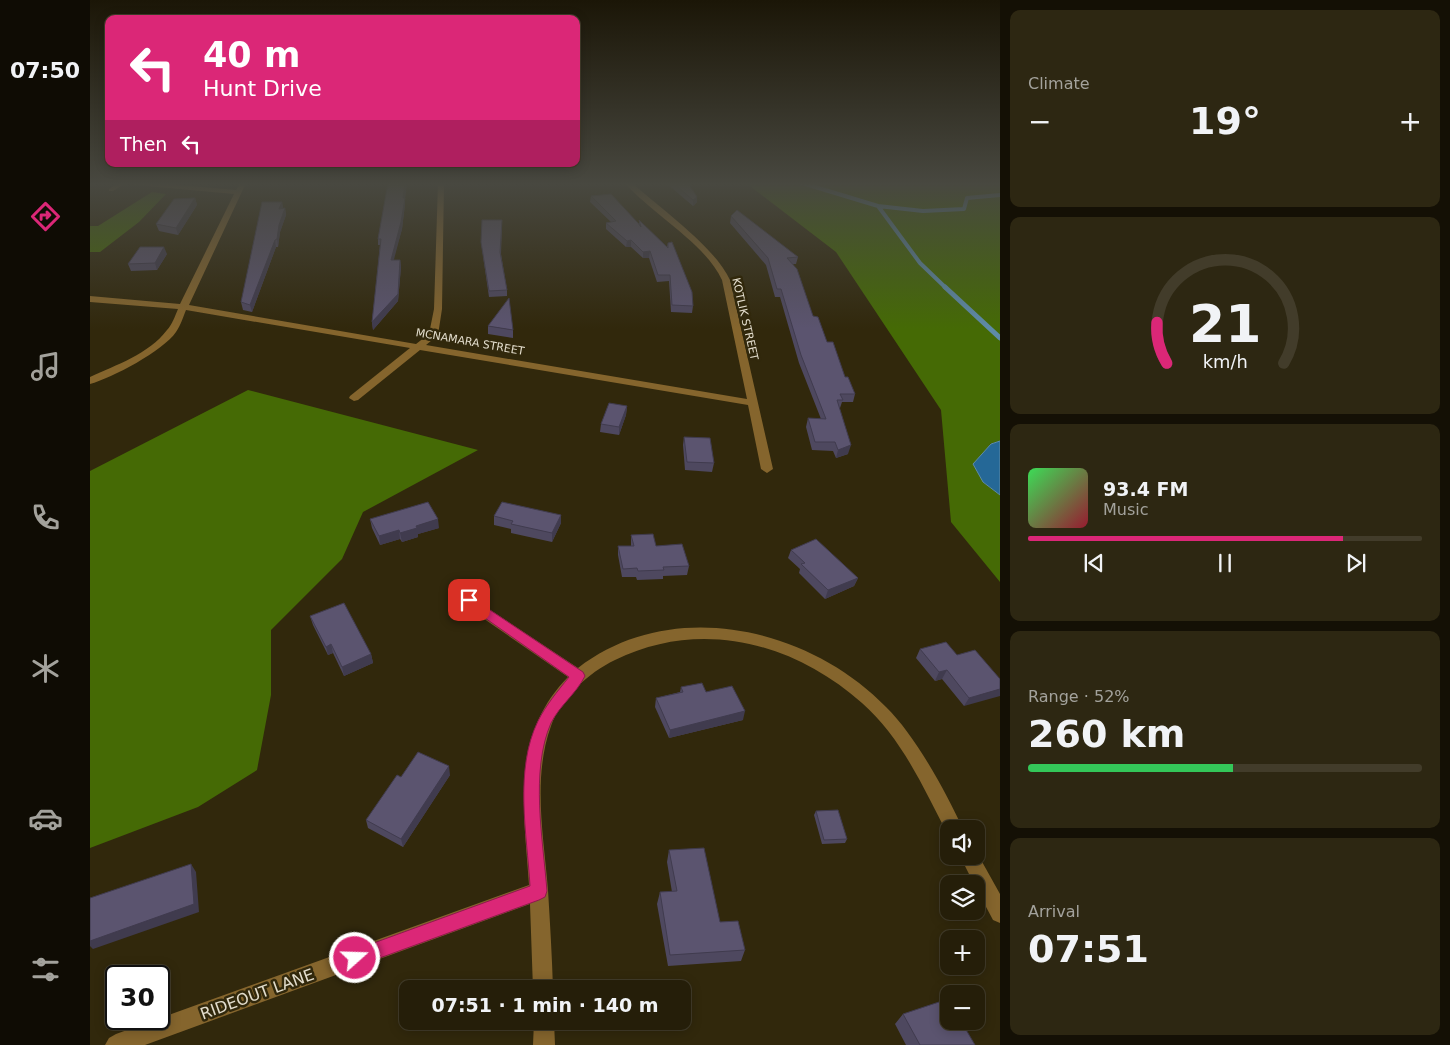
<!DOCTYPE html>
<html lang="en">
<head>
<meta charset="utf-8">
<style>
  body { margin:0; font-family:"DejaVu Sans",sans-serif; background:#2d2712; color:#f1f3f6; height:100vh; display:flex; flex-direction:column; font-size:19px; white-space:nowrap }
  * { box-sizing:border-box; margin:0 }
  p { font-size:16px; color:#a3a29c }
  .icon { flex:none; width:28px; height:28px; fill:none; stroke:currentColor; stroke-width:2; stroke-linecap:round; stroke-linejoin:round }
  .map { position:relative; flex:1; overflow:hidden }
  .panel { display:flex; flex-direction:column; gap:10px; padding:10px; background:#141005; width:450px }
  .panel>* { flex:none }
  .banner { position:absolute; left:15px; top:15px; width:475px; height:152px; border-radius:10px; box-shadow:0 2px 12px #0003,0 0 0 1px #423c2a; background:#db2777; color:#fff; overflow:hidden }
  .buttons { position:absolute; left:850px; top:820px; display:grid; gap:10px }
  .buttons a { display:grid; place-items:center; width:45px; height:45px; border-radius:10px; background:#251e09; box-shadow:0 2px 12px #0003,0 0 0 1px #423c2a; font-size:25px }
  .speed { position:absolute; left:15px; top:965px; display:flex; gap:10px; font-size:25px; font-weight:700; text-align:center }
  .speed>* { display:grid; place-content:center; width:65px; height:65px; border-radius:50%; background:#251e09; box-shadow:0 2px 12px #0003,0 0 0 1px #423c2a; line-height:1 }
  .speed .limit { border:2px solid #111; border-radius:8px; background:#fff; color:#111 }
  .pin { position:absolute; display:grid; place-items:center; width:42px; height:42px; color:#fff; margin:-21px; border-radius:10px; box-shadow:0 2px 8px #0006 }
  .me { position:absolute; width:55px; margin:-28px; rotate:70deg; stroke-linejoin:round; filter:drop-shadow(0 0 4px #0008) }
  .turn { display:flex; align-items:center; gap:18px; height:105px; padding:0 15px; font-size:22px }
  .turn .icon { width:65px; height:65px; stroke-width:2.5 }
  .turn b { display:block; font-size:35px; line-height:42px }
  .then { display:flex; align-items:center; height:48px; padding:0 15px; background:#0003; gap:10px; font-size:19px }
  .big { font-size:38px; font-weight:800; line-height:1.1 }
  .panel .tile { flex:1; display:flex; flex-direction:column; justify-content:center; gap:8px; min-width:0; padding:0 18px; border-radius:10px; background:#2d2712 }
  .panel .dial { align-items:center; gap:0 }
  .dial svg { height:130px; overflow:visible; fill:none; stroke:#423c2a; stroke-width:7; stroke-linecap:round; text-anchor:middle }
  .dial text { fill:#f1f3f6; stroke:none }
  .song { display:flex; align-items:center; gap:15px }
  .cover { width:60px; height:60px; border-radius:8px; background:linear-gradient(135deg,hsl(130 70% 55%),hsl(350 70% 35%)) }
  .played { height:5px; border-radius:2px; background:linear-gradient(90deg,#db2777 80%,#423c2a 80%) }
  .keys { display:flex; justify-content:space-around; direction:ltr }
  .heat { display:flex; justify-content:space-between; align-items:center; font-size:28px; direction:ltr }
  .charge { height:8px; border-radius:4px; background:linear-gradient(90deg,#34c759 52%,#423c2a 0) }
  .trip { position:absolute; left:309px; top:980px; width:292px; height:50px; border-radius:10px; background:#251e09; box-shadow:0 2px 12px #0003,0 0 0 1px #423c2a; font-weight:800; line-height:50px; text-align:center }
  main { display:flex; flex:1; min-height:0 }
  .tabs { display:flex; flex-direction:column; width:90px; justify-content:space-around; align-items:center; background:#0f0c04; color:#a3a29c }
  .tabs .icon { width:35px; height:35px }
  .tabs .active { color:#db2777 }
  .tabs b { font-size:22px; color:#f1f3f6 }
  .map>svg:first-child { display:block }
  .forest { fill:#456a05 }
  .water { fill:#256897; stroke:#5e8ba7 }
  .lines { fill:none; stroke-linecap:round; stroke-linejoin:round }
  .stream-far1 { stroke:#5e8ba7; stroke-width:4 }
  .stream { stroke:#5e8ba7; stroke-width:5 }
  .minor { fill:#85652d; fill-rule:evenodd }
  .wall { fill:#4e485f }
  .shaded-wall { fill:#403b4e }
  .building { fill:#5b546f; stroke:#403b4e }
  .route { fill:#db2777; stroke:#8e194d }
  .labels { text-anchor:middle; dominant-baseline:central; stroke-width:5; stroke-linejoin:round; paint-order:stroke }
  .far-street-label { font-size:11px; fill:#e3ddcd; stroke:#31280c }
  .near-street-label { font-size:16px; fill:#e3ddcd; stroke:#31280c }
</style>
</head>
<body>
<main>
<nav class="tabs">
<b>07:50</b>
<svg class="icon active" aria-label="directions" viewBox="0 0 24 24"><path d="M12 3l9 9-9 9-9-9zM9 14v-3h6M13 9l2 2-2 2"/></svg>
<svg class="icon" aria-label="music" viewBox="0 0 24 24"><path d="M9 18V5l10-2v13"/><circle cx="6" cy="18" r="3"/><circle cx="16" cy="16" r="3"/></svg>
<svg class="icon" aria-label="phone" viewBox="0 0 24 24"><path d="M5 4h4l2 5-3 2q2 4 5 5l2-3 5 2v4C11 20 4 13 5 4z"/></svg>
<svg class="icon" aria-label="climate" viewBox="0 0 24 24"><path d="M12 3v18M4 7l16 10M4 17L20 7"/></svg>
<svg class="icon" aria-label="car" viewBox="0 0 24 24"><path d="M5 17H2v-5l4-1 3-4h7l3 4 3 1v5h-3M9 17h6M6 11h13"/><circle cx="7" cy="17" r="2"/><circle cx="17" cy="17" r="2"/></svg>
<svg class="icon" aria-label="filters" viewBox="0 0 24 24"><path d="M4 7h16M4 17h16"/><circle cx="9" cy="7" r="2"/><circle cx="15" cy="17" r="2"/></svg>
</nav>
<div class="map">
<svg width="910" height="1045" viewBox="0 0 910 1045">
  <rect width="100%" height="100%" fill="#31280c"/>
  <path class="forest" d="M656 183H910V441L900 444 893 482 910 495V582L861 522 851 410 746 252Z
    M62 192 76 194 49 222 10 252H0V226H8Z
    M158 390 388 450 273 512 252 559 181 630V695L167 770 108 807 0 848V471Z"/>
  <path class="water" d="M910 441V495L893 482 883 464 901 444Z"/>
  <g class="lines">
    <path class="stream-far1" d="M712 183 788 206 830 263 856 288
      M788 206 833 211 874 209 877 198 910 195"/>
    <path class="stream" d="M855 287 910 338"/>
    <path class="minor" d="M28 183H36L23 191H19V189Z
      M43 183H68L146 190 150 183H156L99 305 326 344 339 334 344 309 348 183H354L352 309 348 335 336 345 657 399 632 280C615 243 562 214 535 183H542C570 208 625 247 640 280L683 469 677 473 671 469 658 405 330 350 268 400 264 401 259 398 260 396 320 348 96 310C93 317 91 325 86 332 73 351 22 378 0 384V377C26 365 59 354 77 330 82 325 85 316 88 309L0 302V296L90 304 144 194 46 185Z
      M379 596 488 668C581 596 718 627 796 707 825 735 856 792 873 829H859L858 835C834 789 812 738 772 703 703 642 610 618 525 660 498 673 471 698 461 726 442 779 454 837 458 890 460 923 462 956 463 989H443L440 904 55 1045H15L19 1038 26 1034 439 885C434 810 420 736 478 677L374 605 372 601 374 597Z
      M886 851 910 894V923L903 920 886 888V884H884L870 856H886Z
      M444 1021H464L465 1045H443Z"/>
  </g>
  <path class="wall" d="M298 183H317L315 198V204L312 229 303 260H310L311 267 308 301 283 330 282 322 290 245H288V239Z
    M576 183H598L607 202 603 206Z
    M501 196 549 224V220L577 247 578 243 603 306 602 313 581 312 579 281 567 282 559 258H553L541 247H536L516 229V223L521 222 500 202Z
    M105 198 107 205 88 235 69 231 66 224Z
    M192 202 193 208H195L196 215 190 232 188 247H186L162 312 153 310 151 302Z
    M641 216 708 257 706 264H703L723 316 737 342 755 377 765 394 763 402H752L750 408H749L758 454 746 458 743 451 722 450 716 427 718 418 731 419 709 363 690 297H685L676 265 640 223Z
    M412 225 411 254 417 290V296L399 297 391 242Z
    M77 254 67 270 41 271 38 264Z
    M398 326 423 330V338L398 334Z
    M537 406 536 415 529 435 510 432 511 424Z
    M594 437 624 463 622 472 595 470 593 445Z
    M471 515V523L462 542 421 533V529L404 525V516Z
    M280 519 349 528 328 534V537L312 542 310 539 290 545 282 528Z
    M541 535 566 546 599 566 597 575 573 576V579L547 580 546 577H532L528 555V546H541Z
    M701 550 768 578 764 586 735 599 709 573 710 569 698 558Z
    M220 616 281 654 283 663 254 676 243 653 238 655 223 625Z
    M830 649 867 655 910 679 874 706 852 679 845 681 826 658Z
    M591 687 616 692 653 720 579 738 565 707 566 698 590 692Z
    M360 775 313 847 278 828 276 820 311 777Z
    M726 811 757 839 755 843 732 844 724 815Z
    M579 850 630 922 655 950 651 961 578 966 567 904 570 892H582L577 862Z
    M813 1014 885 1045H816L805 1024Z"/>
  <path class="shaded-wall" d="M315 183H317L315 198V204L312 229 302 267 301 260Z
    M607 197V202L603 206V200Z
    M105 198 107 205 88 235 86 228Z
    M192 202 193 208 189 209Z
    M195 208 196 215 190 232 188 247 187 239 189 225Z
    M185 240 186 247 162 312 160 305Z
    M541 240V247H536L537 241Z
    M74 247 77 254 67 270 65 263Z
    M560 251 559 258H553V252Z
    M310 260 311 267 308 301 283 330 282 322Z
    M537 406 536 415 529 435V427Z
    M761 445 758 454 746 458 748 450Z
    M471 515V523L462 542V533Z
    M348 519 349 528 328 534V537L312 542 310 533 326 526Z
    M309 530 310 539 290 545 289 536Z
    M768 578 764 586 735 599 738 590Z
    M241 644 243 653 238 655 236 647Z
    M281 654 283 663 254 676 252 667Z
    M857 670 852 679 845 681 849 672Z
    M910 689V696L874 706 879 698Z
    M655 711 653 720 579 738 580 730Z
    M359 766 360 775 313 847 311 839Z
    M101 864 106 872 109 912 3 949 0 946V941Z"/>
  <path class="building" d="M298 183H315L313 198H315L311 222 301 260H310L308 294 282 322 291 239H288Z
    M583 183H598L607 197 603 200Z
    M521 194 548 223 551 227 549 220 578 248V243L582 242 602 292 603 306 582 305 580 275H568L560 251 553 252 541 240 537 241 516 223 526 221 501 196Z
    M105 198 86 228 66 224 84 199Z
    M172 202H192L189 209 195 208 189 225 187 239 185 240 160 305 151 302Z
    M647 210 708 257 697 258 707 269 723 316 728 317 737 342H743L755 377H758L765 394H750L753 400H747L761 445 748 450 745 442H725L718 418 736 419 711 355 691 289H687L678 258 641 216Z
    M392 220H412L410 252 417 290 399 291 391 242Z
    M50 247H74L65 263 38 264Z
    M419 298 423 330 398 326Z
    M519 403 537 406 529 427 511 424Z
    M594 437 620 438 624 463 597 462Z
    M338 502 348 519 326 526 327 528 310 533 309 530 289 536 280 519Z
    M412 502 471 515 462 533 421 524 423 521 404 516Z
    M563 534 566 546 592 544 599 566 573 567 574 570 548 571 547 568 533 569 528 546H544L541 535Z
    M726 539 768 578 738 590 711 564 715 563 701 550Z
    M254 603 281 654 252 667 241 644 236 647 220 616Z
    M856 642 867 655 885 650 910 679V689L879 698 857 670 849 672 830 649Z
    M612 683 616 692 642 686 655 711 580 730 566 698 593 692 591 687Z
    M328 752 359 766 311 839 276 820 307 775 311 777Z
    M748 810 757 839 734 840 726 811Z
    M614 848 630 922 648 921 655 950 580 955 570 892 587 891 579 850Z
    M101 864 104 904 0 941V898Z
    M858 999 859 1021H871L885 1045H830L813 1014Z"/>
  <linearGradient id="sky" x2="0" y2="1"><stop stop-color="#1b1607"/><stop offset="0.56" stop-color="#484840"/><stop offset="1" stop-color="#484840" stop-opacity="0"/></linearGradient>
  <rect width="910" height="329" fill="url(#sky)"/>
  <path class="route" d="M379 596 493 672 495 676C486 694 470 705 461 723 440 771 453 840 457 891L455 897 449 900 265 967 259 964 256 958 259 952 440 886C437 834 424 770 448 721 456 705 467 692 479 677L375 604 373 600 375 597Z"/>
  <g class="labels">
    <g class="far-street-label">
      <text transform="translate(655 319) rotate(77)">KOTLIK STREET</text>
      <text transform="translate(380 342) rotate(10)">MCNAMARA STREET</text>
    </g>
    <g class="near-street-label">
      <text transform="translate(167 994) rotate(-20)">RIDEOUT LANE</text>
    </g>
  </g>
</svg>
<div class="buttons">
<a><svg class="icon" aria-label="sound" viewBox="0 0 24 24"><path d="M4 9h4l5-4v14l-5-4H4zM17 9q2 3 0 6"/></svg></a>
<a><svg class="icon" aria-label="layers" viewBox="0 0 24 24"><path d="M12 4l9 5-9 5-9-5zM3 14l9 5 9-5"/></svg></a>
<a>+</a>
<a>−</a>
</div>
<div class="speed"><div class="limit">30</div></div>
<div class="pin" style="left:379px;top:600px;background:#d93025"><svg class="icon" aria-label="arrive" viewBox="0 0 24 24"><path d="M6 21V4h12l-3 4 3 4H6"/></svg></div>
<svg class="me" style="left:265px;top:958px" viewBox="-20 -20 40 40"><circle r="17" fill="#db2777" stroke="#fff" stroke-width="3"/><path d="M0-11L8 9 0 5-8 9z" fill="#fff"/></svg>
<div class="trip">07:51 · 1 min · 140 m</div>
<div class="banner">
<div class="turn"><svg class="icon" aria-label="left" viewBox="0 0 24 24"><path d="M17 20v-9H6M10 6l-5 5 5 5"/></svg><div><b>40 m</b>Hunt Drive</div></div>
<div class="then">Then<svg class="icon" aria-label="left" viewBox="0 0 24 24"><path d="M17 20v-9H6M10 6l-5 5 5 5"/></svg></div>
</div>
</div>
<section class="panel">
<div class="tile"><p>Climate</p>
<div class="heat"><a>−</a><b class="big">19°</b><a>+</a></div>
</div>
<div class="tile dial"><svg viewBox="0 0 100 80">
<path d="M14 69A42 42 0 1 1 86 69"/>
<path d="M14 69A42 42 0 0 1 8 44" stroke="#db2777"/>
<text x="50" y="56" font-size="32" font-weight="700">21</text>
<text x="50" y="72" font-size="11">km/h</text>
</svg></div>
<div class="tile">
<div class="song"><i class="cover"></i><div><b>93.4 FM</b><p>Music</p></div></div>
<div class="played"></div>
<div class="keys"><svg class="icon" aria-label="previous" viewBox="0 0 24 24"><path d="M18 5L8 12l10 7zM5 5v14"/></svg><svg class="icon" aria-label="pause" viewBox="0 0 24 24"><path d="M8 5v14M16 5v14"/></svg><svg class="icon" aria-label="next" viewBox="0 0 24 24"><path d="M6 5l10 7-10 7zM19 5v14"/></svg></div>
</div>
<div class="tile"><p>Range · 52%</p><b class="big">260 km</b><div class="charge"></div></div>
<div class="tile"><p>Arrival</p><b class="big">07:51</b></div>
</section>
</main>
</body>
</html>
